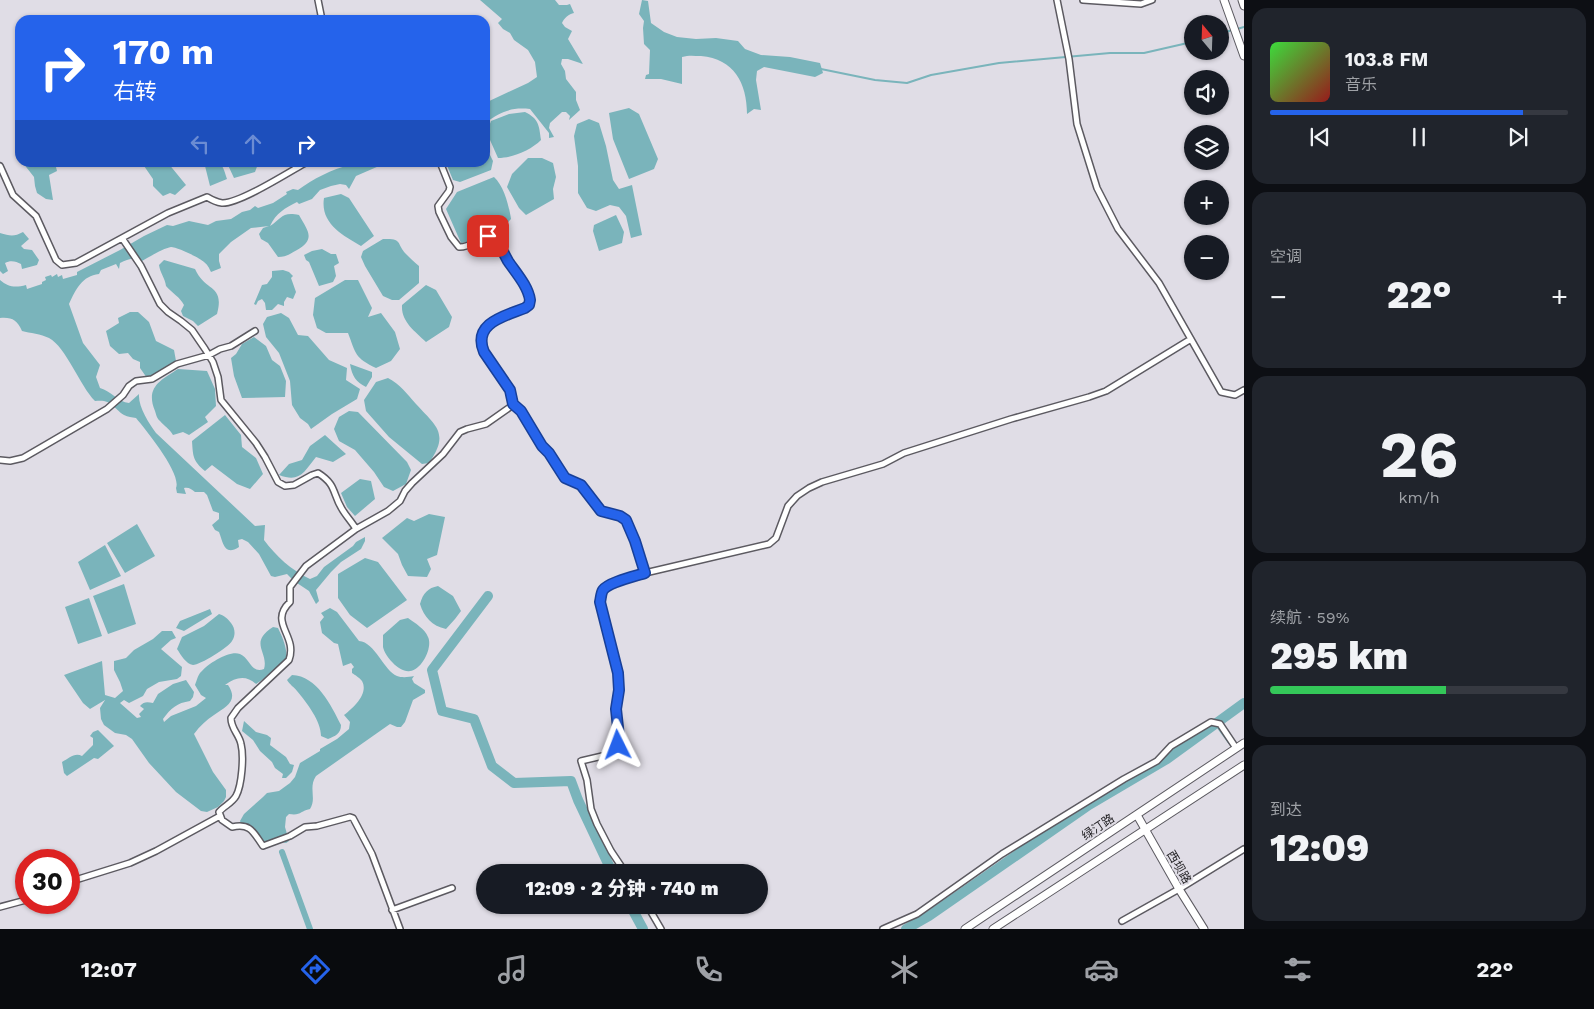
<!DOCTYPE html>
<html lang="zh">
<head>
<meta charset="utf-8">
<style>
  body { margin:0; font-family:"Work Sans","Noto Sans SC",sans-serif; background:#20242c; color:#f1f3f6; height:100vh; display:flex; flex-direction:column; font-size:19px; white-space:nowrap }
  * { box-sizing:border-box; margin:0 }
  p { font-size:16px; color:#9ea1a6 }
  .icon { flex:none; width:28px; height:28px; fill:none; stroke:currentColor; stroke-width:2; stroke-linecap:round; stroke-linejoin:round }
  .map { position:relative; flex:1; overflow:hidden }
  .panel { display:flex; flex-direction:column; gap:8px; padding:8px; background:#0d0f14; width:350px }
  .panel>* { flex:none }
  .top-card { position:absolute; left:15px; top:15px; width:475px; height:152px; border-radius:15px; box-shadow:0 1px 4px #0004; background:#2563eb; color:#fff; overflow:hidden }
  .needle { width:32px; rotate:341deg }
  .controls { position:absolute; left:1184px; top:15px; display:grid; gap:10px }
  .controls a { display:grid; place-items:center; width:45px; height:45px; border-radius:50%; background:#171b24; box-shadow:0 1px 4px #0004; font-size:25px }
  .speed { position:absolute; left:15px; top:849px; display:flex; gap:10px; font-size:25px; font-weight:700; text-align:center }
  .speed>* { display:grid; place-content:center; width:65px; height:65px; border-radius:50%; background:#171b24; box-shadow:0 1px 4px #0004; line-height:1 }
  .speed .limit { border:8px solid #d22; background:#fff; color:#111 }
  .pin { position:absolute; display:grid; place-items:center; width:42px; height:42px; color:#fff; margin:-21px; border-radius:10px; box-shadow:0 2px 8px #0006 }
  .me { position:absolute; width:55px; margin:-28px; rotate:357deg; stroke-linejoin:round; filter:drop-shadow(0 0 4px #0008) }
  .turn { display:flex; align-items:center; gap:18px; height:105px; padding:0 15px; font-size:22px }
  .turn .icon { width:65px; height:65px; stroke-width:2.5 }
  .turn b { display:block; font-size:35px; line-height:42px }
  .lanes { display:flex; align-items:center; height:48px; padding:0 15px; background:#0003; justify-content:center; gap:25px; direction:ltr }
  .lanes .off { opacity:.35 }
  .big { font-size:38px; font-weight:800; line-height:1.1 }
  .panel .tile { flex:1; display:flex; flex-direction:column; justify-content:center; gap:8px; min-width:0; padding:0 18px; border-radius:15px; background:#20242c }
  .panel .dial { align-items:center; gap:0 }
  .dial b { font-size:65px; line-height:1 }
  .song { display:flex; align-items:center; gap:15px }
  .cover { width:60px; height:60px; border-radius:8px; background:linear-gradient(135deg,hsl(120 70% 55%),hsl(0 70% 35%)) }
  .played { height:5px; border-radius:2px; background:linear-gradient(90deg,#2563eb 85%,#363941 85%) }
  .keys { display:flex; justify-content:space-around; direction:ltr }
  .heat { display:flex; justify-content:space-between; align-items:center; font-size:28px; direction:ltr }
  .charge { height:8px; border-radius:4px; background:linear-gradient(90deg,#34c759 59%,#363941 0) }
  .trip { position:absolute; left:476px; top:864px; width:292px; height:50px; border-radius:25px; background:#171b24; box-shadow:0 1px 4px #0004; font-weight:800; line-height:50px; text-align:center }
  .tab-bar { display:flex; height:80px; justify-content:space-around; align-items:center; background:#090b0e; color:#9ea1a6 }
  .tab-bar .icon { width:35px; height:35px }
  .tab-bar .selected { color:#2563eb }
  .tab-bar b { font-size:22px; color:#f1f3f6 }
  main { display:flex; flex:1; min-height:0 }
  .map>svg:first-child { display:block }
  .water { fill:#7ab4bb }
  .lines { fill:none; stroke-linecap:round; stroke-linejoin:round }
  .stream { stroke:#7ab4bb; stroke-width:2 }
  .canal { stroke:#7ab4bb; stroke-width:6 }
  .river { stroke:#7ab4bb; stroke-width:10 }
  .street-casing { stroke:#5c5a61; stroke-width:8 }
  .secondary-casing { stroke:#5c5a61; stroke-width:9 }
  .street { stroke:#fff; stroke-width:5 }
  .secondary { stroke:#fff; stroke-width:7 }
  .route-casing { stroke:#184099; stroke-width:12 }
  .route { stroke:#2563eb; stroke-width:9 }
  .labels { text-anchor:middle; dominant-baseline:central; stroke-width:4; stroke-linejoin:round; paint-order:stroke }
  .street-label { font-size:12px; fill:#232225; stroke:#e0dde6 }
</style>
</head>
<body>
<main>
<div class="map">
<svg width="1244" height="929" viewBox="0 0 1244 929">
  <rect width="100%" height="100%" fill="#e0dde6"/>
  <path class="water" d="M480 0H555L559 5H567L570 4 574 13C569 14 564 18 562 23L565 27 572 31 568 39 583 64 568 59H562L561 64 565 71 566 79 576 92V100L580 110 569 120 570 116 566 112H562L550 123 549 128 554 137 549 138V133L530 109C510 107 501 112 485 123V103L528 83 537 77 535 62 528 50 514 40 510 33 503 29 498 23 502 19Z
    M642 0 648 1 651 23 664 32 677 37 696 39 716 38 738 41 745 49 761 55 790 57 820 63 823 73 815 77 764 67 757 71 756 80 761 110 754 109 747 114C747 83 734 59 701 56 694 56 689 55 682 57V84L661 79H645L646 75 649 74 650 50 644 44 643 28 644 21 639 14Z
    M629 108 639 114 658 159 654 169 629 179 613 139 609 113Z
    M525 112C539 119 539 125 541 140 531 150 513 158 498 158L490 140 485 141V132H487L491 121 509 114Z
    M589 119 599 123 606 146 613 180 619 189 632 185 642 235 631 238 626 216 619 207 610 205 596 211 587 208 578 193V166L574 136 577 124Z
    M485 145 493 161 491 170 460 182 453 180 446 163 485 162Z
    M528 158H542L553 163 556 177 553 189 554 199 526 215 519 208 507 187 512 174Z
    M23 163H55L57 171 49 175 53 200 46 199 37 193 35 186 34 177Z
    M142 163H168L186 185 175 195 170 193 163 196 153 186V179Z
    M214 163C223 162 224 170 227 179L210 186 205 166H213Z
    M227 163H261L258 164 255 172 234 178Z
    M362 163H386L356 176 349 189 346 185 340 184 331 186 320 190 312 199 299 204 297 202C285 208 276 213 270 226 281 219 282 211 299 215 308 231 316 239 297 250 290 254 286 257 278 257L268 243 261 239 259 234 263 228 269 226 251 228 231 242 219 254V261L221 268 211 272C209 268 208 265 204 262 200 258 177 247 171 247 164 248 149 257 142 261 134 257 128 259 120 263L119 269 116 264 101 270 99 274C82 276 76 289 69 304L83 343 100 365 96 377 100 388C111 391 118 402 129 403L139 394C138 407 149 423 156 433L255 526 265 525 264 540C276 556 291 570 310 579L317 576 324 567 353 546 356 542 365 537V541L361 549 341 562 331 572 316 590 319 601 316 604 309 591 294 581 287 574 275 577 271 576 259 554 248 542 242 539 238 540 239 547C224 557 223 542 219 532L215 530 212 525 219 519V513L213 511 207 495 204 492H195C191 489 189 487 184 488L186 494 177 493 176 488C182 474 146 430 136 418 132 417 128 417 124 415 112 407 112 399 95 401 80 386 66 347 49 338 41 334 30 333 22 331 17 320 12 317 0 318V280C8 287 15 288 26 285L27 289 42 284V282L46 280 45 277 51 275 52 277 57 274 58 277 62 275 63 279 77 275V272L120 250 144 236 167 225 173 226 189 221 208 225 216 221 231 219 242 212 250 210 255 206 258 208 273 203 287 194 286 192 293 189 298 190C313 179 332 169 350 165 354 164 357 165 362 163Z
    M494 177C504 186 509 206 511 219 500 232 478 241 461 243L446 209 457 192Z
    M341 194 349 198 374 236 361 246C342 235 320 223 324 198Z
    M616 215 624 232 622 243 599 251 593 231 594 225Z
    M23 232 29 239 21 246 24 249 32 250 39 260 37 265 22 269 21 264C16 261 10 260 5 263L8 271 3 274 0 271V233C10 236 14 237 23 232Z
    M383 239C403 238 396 243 406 254 410 258 414 262 419 266V283L399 300H392L383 296 365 266 361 257 363 251Z
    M322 249 331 254H336L339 263 334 266 336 276 333 282 319 286 309 262 306 260 304 255 312 251Z
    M164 260 195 269C205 292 225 284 217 314L198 326 193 321 183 316 181 311 184 305C180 297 172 293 166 286 165 278 160 273 159 265Z
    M283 270 289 272 293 276 291 278 296 292 293 299 287 297 284 302V306L278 304 272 310H266L265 303 262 299 258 301 256 305 254 304 262 285 267 284 272 277V271Z
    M345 280H358L372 308 368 317 381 313 395 332 400 349 391 361 376 368C355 358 356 354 348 333H326L317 328 313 315 315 298Z
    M426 285 436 290 452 317 449 327 426 342C415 331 401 322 402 305Z
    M130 312H138L149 322 156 341 174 350 176 361 161 373 147 378 140 368V362L133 359 128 353 119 354 110 346 106 331 119 323 118 318Z
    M281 313 289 318 298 335 308 336 329 360 347 368 346 380 360 389 357 399 332 414 311 429 308 424 300 418 292 405 290 381 279 353 266 337 263 324 267 317Z
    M254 337 266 346 272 360 280 366 286 381 285 397 242 398 234 376 231 358 236 354 242 344Z
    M350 364 372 372V377L366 387C356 382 352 376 350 364Z
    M178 369 207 371 215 389 216 406 205 417 208 422 189 435 183 432 173 435C168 427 165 427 160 421 157 419 156 414 155 411 145 387 161 380 178 369Z
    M388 378C400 384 407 394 416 404 436 426 450 433 429 463L422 464 389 437 366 411 364 400 376 382Z
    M349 411 358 412 407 462 411 470 406 484 393 491 384 487 374 472 355 450 339 441 334 429 339 417Z
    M225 415 241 435 242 447 256 458 263 474 250 489 237 484 212 465 205 471C193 461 193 457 192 441Z
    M325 435 346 454 333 462 316 457C304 472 300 483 279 475L289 464 302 460 310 446Z
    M360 479 371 481 375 499 355 516 347 507 341 493Z
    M429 514 445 517 437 555 427 559 431 569 427 577 408 576 402 565 398 554 382 538 407 518 414 521Z
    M137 524 155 556 125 573 107 543Z
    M105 545 121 576 90 590 78 562Z
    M365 558 378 562 407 600 367 628 350 615 338 598V574Z
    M124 584 136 624 108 634 93 596Z
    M438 586 453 596 461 611 455 619 446 629C432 626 424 617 420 604 423 593 428 588 438 586Z
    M89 598 102 636 78 644 65 607Z
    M330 608 337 612 359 641C375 642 384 671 397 676 402 678 409 677 414 676L412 679 414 683 425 690V693L413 700 405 722 401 727H397L390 724 316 776C308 788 317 798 310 809 300 811 301 816 289 814L286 817 285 827 289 841 286 843 272 840 264 843 258 835 243 828 240 821 244 814 263 797 267 793 279 791 290 783 295 777 300 763 320 751V749L337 739 349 729 350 722 344 715C353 708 369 694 362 681 360 678 355 675 352 673V669L354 667 351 663 343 666 338 644 334 643 322 633 320 622 324 617 321 613Z
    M210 609 212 614 184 631 176 628 180 621Z
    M219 614C225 616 227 618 231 623 235 628 236 635 232 641 229 647 200 665 193 665 186 664 181 655 177 649L182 637 204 626Z
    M408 618C415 623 425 629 428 637 433 647 422 670 410 671 400 673 385 657 383 647 383 643 383 639 383 635L400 620Z
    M273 627 278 628C284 640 287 649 287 663L256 684C246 675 236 677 225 685H228C239 701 226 707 214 715 206 720 200 726 194 734L213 772 226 790V797L224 801 218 807 207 812 201 811 176 792 149 763 132 739 126 735 115 733 104 725 101 719 100 708 105 700 90 709 83 703 64 675 102 661 105 695 115 698 123 691 120 682 114 670V661L126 658 134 650 153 639 162 631H172L176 638 171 640 161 649 182 667 181 676 177 679 159 682 147 689 143 696 129 703 124 700 120 703 137 718 141 717 139 714 144 709 140 706C144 701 148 702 153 703L158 694 173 684 186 680 194 692 193 697 190 701C177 703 171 708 163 719L164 722 171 716 196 706 206 698 201 695 195 685C197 680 198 674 202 671 209 663 230 650 240 654 250 658 251 674 264 669 269 652 248 643 273 627Z
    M292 675C317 676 331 705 341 725 341 734 335 736 328 739L321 736C321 721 307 703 297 691 294 687 290 685 287 680Z
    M244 721 256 732 267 735 271 738 270 745 286 757 290 764 294 765 292 772 286 778H282L283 774 275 768 272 762 260 751 253 740 242 731Z
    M98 730 114 746 98 759 94 758 67 776 64 773 62 762C69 758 75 752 82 756L93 745V738L90 736 93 732Z"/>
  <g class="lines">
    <path class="stream" d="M1237 29 1244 27
      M1220 34 1232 30
      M821 69 875 80 907 83 931 75 999 63 1110 53H1144L1192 42
      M1216 725 1229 743"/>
    <path class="canal" d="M282 852 310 929"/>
    <path class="river" d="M488 596 432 670 442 711 474 719 492 766 514 783 571 781 578 800 612 872
      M630 905 643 929
      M906 929 929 916 1089 805 1167 759 1244 703"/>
    <defs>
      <path id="street" d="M318 0 322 20
        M1057 0 1069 59 1077 124 1097 188 1118 229 1159 283 1221 392 1235 395 1244 390
        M1083 0 1141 4 1152 0
        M440 162 450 187 449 191 438 206 439 212 451 237 459 247C471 248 480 236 492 237L500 246 530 296C531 302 529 305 525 308 505 316 472 323 484 352L510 390 513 405 521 411 543 446 549 453 565 478 581 485 601 511 620 516 626 520 635 541 645 573
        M0 166 13 195 36 216 56 260 62 265 76 263 168 213 207 197C212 200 216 202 222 203 239 204 289 172 307 162
        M122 238 141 266 160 304 168 312 181 321 192 330 205 349 213 362 218 377 221 400 256 443 265 457 278 482 285 486 294 485 312 475 318 473C337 485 332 493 342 509 346 516 352 522 356 529
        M0 460 10 461 23 458 42 447 107 409 123 395 129 386 136 381 152 379 177 364 209 355 220 349 231 346 255 331
        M625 872 611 851 597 824 591 809 587 780 581 761 611 754 615 750 618 745 619 737 616 709 619 690 618 673 601 602 603 589 611 585 645 573 769 544 776 538 788 506 797 496 809 488 822 482 883 464 904 453 1011 419 1089 397 1106 391 1191 339
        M69 882 130 863 156 851 220 816
        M647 905 661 929
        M0 907 26 900
        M392 910 452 888
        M1122 921 1179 889 1244 849
        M400 929 372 854 353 818 350 817 317 826 305 827 290 836 263 846C253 832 251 823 232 827L222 820 219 812C224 806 232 803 236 796 242 785 244 756 241 744 239 734 231 729 231 718L238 708 289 660C298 635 268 623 290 602V587L306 566 356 529 388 511 400 501 405 491 412 483 443 454 460 432 467 429 486 424 513 405
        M883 929 917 914 1002 854 1124 779 1157 761 1171 746 1211 722 1220 724 1236 748"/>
      <path id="secondary" d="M1224 0 1244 56
        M1242 0 1244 6
        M1137 815 1179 889 1204 929
        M965 929 1244 743
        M993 929 1244 765"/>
    </defs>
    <use href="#street" class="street-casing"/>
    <use href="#secondary" class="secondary-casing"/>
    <use href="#street" class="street"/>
    <use href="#secondary" class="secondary"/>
  </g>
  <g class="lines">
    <defs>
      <path id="route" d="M488 236 492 237C500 244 503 252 508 261 516 273 528 286 530 300L529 305 525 308C505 316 472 323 484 352L510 390 513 404 521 411 542 446 549 453 565 478 581 485 601 511 620 516 626 520 635 541 645 573C636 576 609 582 603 590 601 593 601 598 600 602L618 673 619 690 616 709 619 737 618 745"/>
    </defs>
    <use href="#route" class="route-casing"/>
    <use href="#route" class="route"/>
  </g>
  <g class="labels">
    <g class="street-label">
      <text transform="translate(1098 827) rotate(-34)">绿汀路</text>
      <text transform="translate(1179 867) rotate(60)">西坝路</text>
    </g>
  </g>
</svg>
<div class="controls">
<a><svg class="needle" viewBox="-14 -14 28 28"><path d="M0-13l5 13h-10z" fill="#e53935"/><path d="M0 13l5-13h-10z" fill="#9ea1a6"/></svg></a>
<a><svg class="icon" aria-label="sound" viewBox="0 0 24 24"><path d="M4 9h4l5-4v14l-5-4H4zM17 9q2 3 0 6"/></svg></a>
<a><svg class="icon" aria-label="layers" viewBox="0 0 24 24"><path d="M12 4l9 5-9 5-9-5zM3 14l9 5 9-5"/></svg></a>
<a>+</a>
<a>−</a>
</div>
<div class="speed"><div class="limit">30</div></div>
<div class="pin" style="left:488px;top:236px;background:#d93025"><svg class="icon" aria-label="arrive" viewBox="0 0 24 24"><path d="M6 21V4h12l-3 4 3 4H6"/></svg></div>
<svg class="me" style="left:618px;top:745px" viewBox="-20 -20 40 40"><path d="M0-17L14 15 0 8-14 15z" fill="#2563eb" stroke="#fff" stroke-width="4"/></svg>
<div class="trip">12:09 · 2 分钟 · 740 m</div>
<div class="top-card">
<div class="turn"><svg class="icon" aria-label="right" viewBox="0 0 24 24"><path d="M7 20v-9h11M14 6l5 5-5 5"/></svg><div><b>170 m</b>右转</div></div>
<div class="lanes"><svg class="icon off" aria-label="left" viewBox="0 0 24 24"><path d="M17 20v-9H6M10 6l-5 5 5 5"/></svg><svg class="icon off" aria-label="ahead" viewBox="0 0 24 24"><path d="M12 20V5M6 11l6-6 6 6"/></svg><svg class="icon" aria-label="right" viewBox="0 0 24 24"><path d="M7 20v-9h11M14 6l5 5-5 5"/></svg></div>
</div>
</div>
<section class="panel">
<div class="tile">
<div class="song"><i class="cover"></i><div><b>103.8 FM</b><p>音乐</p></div></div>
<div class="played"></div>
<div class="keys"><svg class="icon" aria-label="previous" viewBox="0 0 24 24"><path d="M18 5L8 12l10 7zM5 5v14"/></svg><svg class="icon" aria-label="pause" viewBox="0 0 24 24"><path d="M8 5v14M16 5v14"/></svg><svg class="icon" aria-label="next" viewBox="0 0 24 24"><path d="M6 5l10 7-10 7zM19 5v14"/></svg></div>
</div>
<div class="tile"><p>空调</p>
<div class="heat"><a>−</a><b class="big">22°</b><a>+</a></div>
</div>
<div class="tile dial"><b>26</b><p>km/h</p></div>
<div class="tile"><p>续航 · 59%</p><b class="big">295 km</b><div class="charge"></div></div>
<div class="tile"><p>到达</p><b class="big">12:09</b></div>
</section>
</main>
<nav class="tab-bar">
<b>12:07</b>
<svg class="icon selected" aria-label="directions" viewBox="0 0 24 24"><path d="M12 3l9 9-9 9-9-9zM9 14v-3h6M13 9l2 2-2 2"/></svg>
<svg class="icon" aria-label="music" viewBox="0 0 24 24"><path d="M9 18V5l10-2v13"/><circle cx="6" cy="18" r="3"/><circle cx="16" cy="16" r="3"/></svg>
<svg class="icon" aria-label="phone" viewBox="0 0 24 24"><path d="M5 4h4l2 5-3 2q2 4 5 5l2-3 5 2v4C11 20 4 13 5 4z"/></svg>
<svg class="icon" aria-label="climate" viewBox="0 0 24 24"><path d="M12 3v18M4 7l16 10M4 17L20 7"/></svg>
<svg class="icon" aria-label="car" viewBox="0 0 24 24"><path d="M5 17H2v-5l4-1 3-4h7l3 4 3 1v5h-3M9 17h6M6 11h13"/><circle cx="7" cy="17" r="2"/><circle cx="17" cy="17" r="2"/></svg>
<svg class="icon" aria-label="filters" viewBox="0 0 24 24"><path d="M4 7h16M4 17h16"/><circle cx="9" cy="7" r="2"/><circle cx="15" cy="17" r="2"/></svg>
<b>22°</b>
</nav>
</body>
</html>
